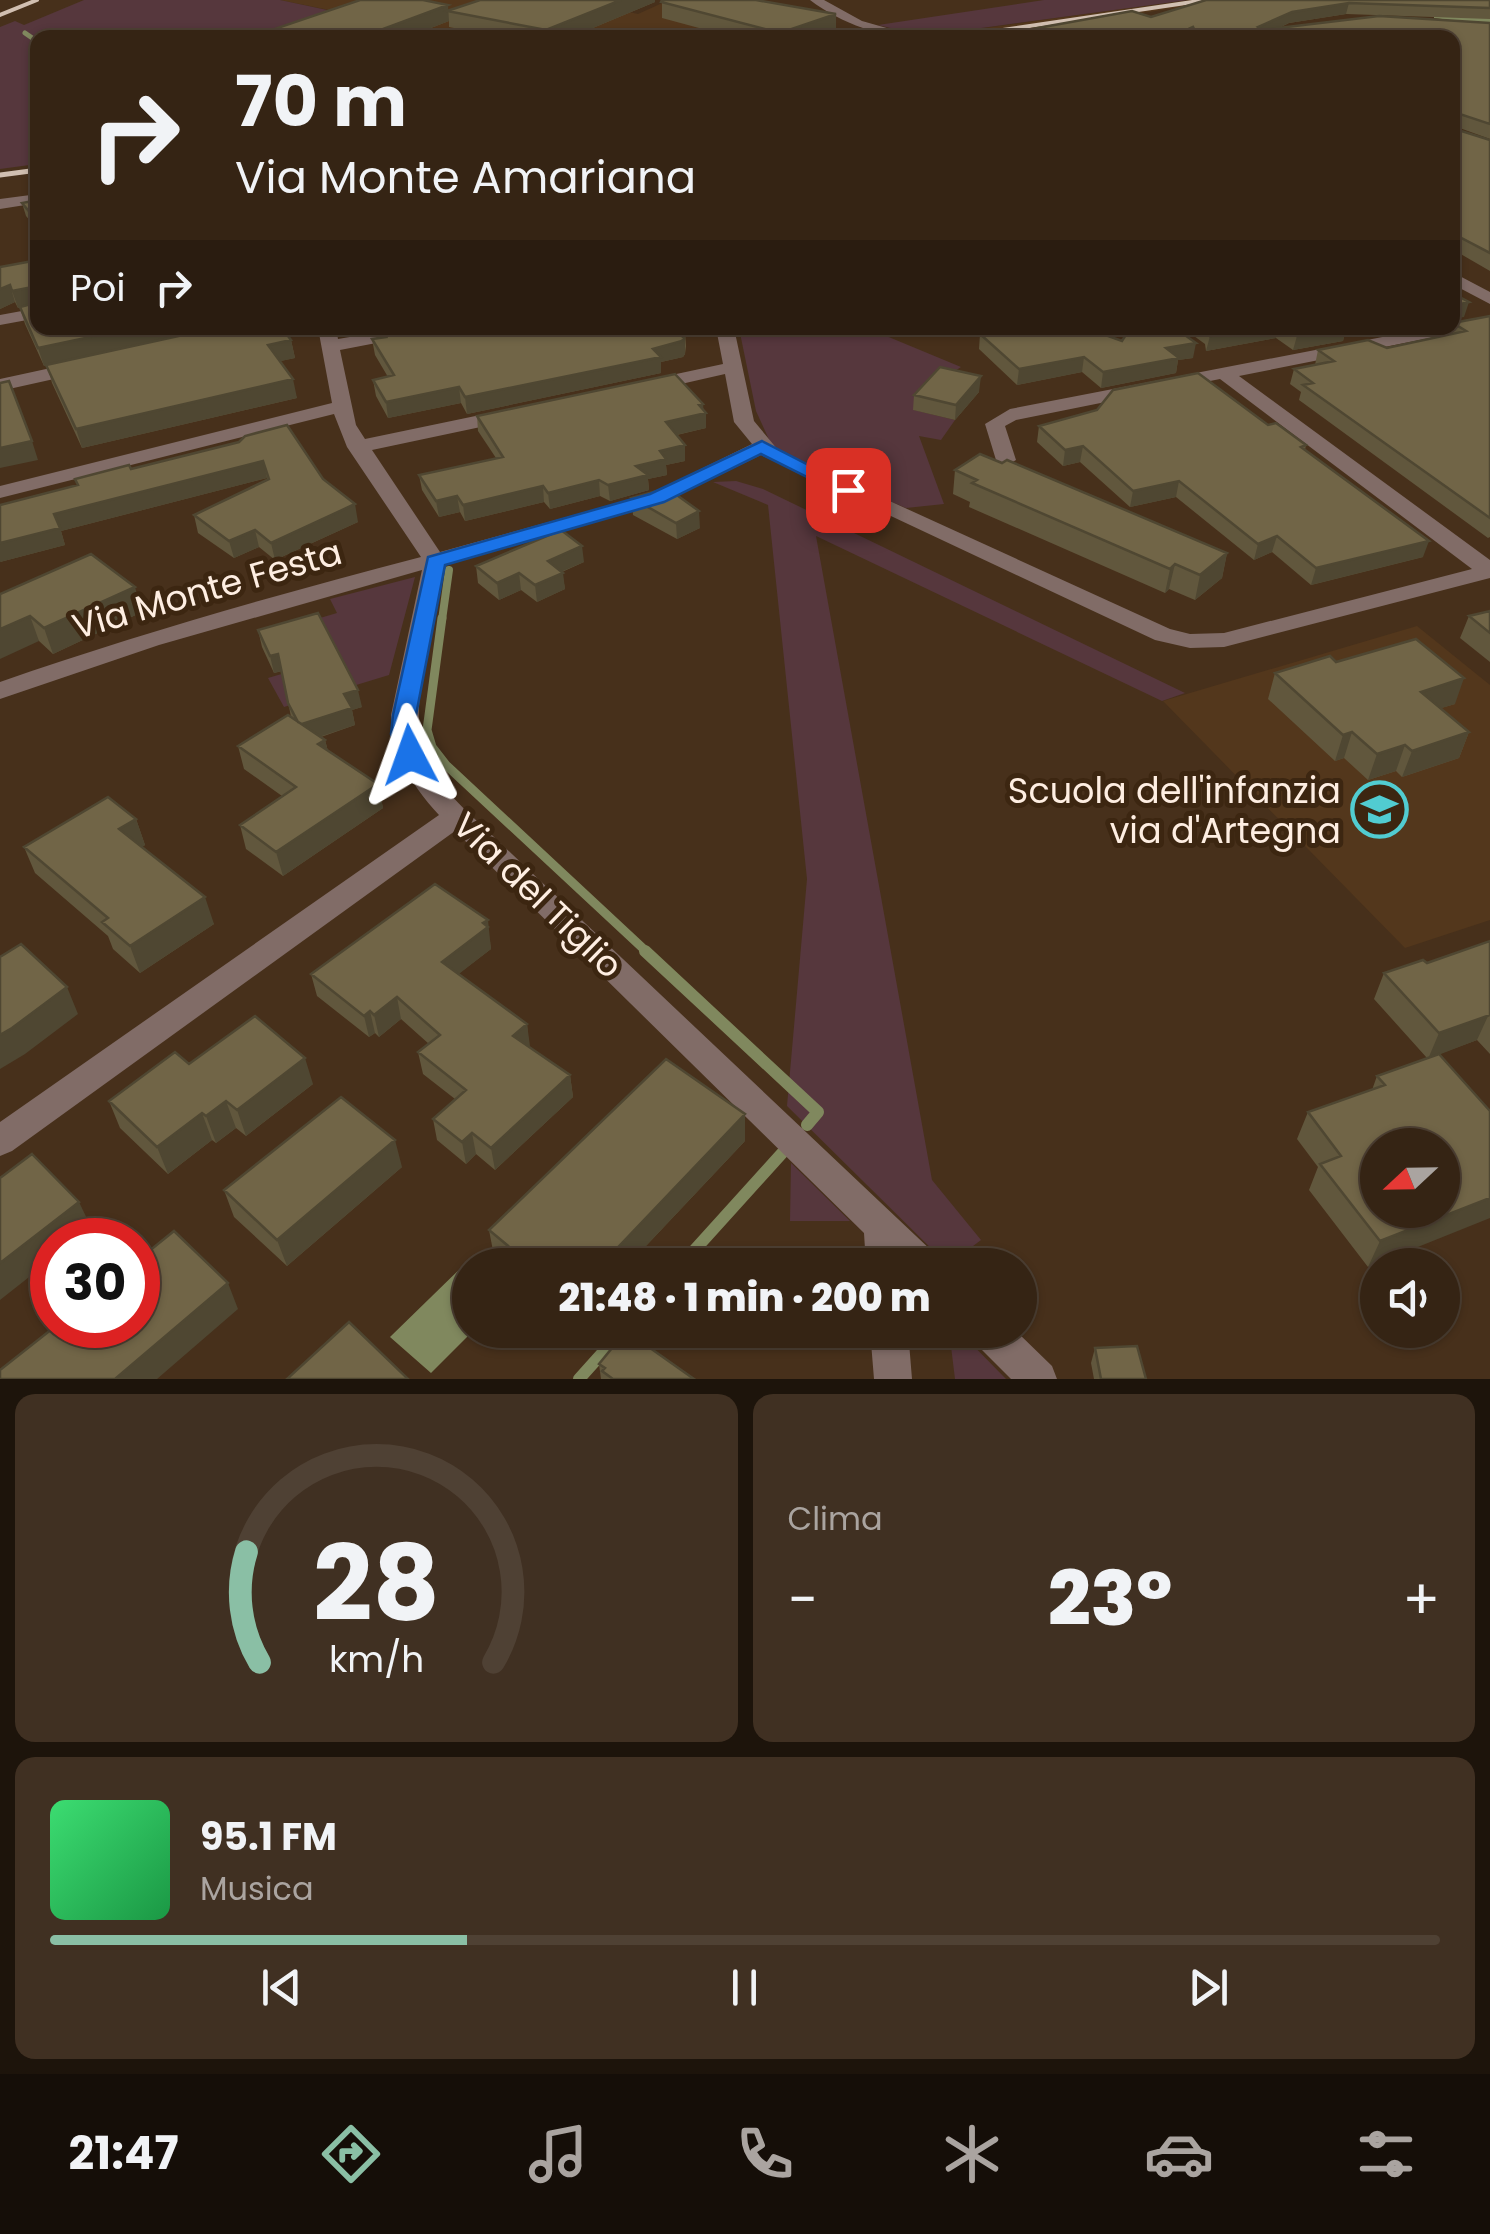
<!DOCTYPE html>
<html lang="it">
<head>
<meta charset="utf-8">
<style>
  body { margin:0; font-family:Poppins,sans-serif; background:#403022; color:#f1f3f6; height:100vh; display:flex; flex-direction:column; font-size:38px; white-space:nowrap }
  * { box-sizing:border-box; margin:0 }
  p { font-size:32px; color:#aaa4a0 }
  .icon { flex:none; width:55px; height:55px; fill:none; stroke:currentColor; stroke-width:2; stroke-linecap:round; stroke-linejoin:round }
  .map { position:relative; height:1379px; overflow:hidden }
  .drawer { display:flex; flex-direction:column; gap:15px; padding:15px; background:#1d140b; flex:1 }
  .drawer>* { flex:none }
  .top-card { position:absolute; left:30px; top:30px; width:1430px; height:305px; border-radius:20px; box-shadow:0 2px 8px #0004,0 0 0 2px #4f4134; background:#352414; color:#f1f3f6; overflow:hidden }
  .needle { width:65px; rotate:248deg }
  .controls { position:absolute; left:1360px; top:1128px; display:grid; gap:20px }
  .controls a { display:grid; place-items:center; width:100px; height:100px; border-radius:50%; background:#352414; box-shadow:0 2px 8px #0004,0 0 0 2px #4f4134; font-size:50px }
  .speed { position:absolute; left:30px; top:1218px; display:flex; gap:20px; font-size:50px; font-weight:700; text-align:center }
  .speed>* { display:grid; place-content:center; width:130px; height:130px; border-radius:50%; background:#352414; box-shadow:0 2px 8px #0004,0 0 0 2px #4f4134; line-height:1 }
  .speed .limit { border:15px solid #d22; background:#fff; color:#111 }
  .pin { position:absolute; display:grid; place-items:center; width:85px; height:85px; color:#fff; margin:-42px; border-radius:20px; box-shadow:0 5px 15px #0006 }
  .me { position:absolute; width:110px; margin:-55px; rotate:356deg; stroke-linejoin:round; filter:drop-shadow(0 0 8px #0008) }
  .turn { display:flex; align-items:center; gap:35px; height:210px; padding:0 40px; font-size:45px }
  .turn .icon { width:130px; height:130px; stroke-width:2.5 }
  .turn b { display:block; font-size:70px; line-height:85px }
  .then { display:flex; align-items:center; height:95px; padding:0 40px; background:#0003; gap:20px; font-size:38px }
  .big { font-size:75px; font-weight:800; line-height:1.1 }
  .drawer .tile { flex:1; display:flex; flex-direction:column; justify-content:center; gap:15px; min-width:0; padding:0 35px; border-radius:20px; background:#403022 }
  .drawer .dial { align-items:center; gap:0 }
  .dial svg { height:260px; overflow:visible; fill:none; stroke:#4f4134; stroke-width:7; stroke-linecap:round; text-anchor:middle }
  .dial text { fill:#f1f3f6; stroke:none }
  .song { display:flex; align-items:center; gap:30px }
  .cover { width:120px; height:120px; border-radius:15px; background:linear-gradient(135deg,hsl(140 70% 55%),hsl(140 70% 35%)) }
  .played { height:10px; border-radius:5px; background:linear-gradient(90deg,#8abfa5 30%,#4f4134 30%) }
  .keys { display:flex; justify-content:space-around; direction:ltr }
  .heat { display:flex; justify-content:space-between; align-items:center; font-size:55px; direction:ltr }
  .drawer .tiles { flex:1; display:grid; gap:15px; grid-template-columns:1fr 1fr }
  .tile:last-child { grid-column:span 2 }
  .trip { position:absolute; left:452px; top:1248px; width:585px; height:100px; border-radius:50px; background:#352414; box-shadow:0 2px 8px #0004,0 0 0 2px #4f4134; font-weight:800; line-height:100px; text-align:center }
  .menu { display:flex; height:160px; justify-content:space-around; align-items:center; background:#150e08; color:#aaa4a0 }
  .menu .icon { width:70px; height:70px }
  .menu .on { color:#8abfa5 }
  .menu b { font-size:45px; color:#f1f3f6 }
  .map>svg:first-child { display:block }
  .built { fill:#53371c }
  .green { fill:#56373d }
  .water { fill:#80885e }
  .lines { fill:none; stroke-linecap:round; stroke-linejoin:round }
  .stream-far3 { stroke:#80885e; stroke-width:5 }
  .stream-far2 { stroke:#80885e; stroke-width:8 }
  .stream-far1 { stroke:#80885e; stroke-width:9 }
  .stream { stroke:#80885e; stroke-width:12 }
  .canal { fill:#80885e; fill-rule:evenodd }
  .minor { fill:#816c67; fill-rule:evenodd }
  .rail-far1 { stroke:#d1bfb1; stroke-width:4 }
  .rail { stroke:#d1bfb1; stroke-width:5 }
  .wall { fill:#61573d }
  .shaded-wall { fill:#4f4732 }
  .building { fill:#716547; stroke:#4f4732; stroke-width:2.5; fill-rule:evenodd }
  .route { fill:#1a73e8; stroke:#114b97; stroke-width:2.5 }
  .labels { text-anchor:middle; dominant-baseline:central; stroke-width:10; stroke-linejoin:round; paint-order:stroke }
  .street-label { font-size:35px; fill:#feeee2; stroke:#3c2611 }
  .poi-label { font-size:35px; fill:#feeee2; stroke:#3c2611; text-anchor:end }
</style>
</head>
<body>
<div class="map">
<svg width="1490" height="1379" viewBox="0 0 1490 1379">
  <rect width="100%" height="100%" fill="#47301b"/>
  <path class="built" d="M280 0H575L638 14 669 0 881 37 278 38 344 13Z
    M1188 0H1230L1047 27 1034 37 913 38Z
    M1417 626 1490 685V920L1405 948 1163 701Z"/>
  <path class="green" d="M84 0H280L346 14 278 37 38 38 37 164 0 169V27L15 21 24 25Z
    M1044 0H1188L923 36 878 25Z
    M739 328H867L961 367 938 382 914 410 955 420 941 440 919 436 944 504 906 508 797 461 772 446 756 411Z
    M736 481 763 489 1185 693 1162 701 816 536 932 1180 981 1240 948 1265 787 1106 807 879 768 505 713 482Z
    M415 577 389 675 284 707 268 678 339 657 320 618 337 613 330 599Z
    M791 1163 850 1221H790Z
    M949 1330H958L1006 1379H955Z"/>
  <path class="water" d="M469 1260 474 1265H470V1330H474L431 1373 390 1337Z"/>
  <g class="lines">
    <path class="stream-far3" d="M25 33 38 42"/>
    <path class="stream-far2" d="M442 620 449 570"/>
    <path class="stream-far1" d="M442 618 427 730 432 747 446 765 648 953"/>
    <path class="stream" d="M645 951 818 1112 807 1125
      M681 1265 784 1151
      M579 1379 623 1330"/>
    <path class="canal" d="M1439 11 1490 15V25L1434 18V12Z"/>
    <path class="minor" d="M810 0H824L862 21 922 38C882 38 842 24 810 0Z
      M38 194V203L0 209V199Z
      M1452 272 1490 292V304L1452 284Z
      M38 308V318L0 325V315Z
      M1490 316V326L1239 376 1490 560V578L1224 647 1190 648 1155 640 761 455 664 502 446 564C436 613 406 712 425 756 439 790 471 814 496 839L934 1253 939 1265H866L864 1233 455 831 12 1151 0 1156V1122L439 815C412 786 393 755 391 715L422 570 159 645 0 699V682C138 634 279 594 421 557L347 447 334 414 0 498V486L332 403 318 328H336L338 339 402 328H437L428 333 340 350 356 425 365 439 509 409 519 415 509 421 372 450 440 552 650 494 752 444 734 422 725 374 646 392 637 386 639 382 723 364 716 328H734L754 421 778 450 1170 629 1190 634 1224 633 1472 569 1220 379 1016 420 1005 426 1016 460 1006 466 996 460 985 424 1010 409 1429 328H1452V323Z
      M83 361 90 363V371L0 391V379Z
      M870 1330H908L912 1379H874Z
      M969 1330H1015L1052 1366 1057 1379H1011L975 1343Z"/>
    <path class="rail-far1" d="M0 15 37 0
      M948 38 1206 0"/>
    <path class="rail" d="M0 175 38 170"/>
  </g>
  <path class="wall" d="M662 0 836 29 813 38H736L662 18Z
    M1206 0H1490V19L1346 14 1289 23 1279 28 1490 23V139L1454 126 1455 129 1490 140V271L1452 249V38H1010L1151 17Z
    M655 2 569 38H503L449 27V21L405 38 448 5V11Z
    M38 200V230L26 216 22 203Z
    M38 260V328L291 340 295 358 280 361 297 398 82 448 52 383 47 365 44 366 25 324 20 308H18L15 302 0 309V267Z
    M1490 316V537L1488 538 1299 400 1301 392 1290 384 1294 369 1315 365 1318 350 1387 348 1449 335 1453 323Z
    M1183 328H1346L1343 341 1293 350 1276 338 1206 351 1205 344Z
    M381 330 685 331 686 346 685 354 683 357 661 362V373L467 414 461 403 388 418 376 396 373 380 388 377 375 355 372 339 383 337Z
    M1033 333 1122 341 1193 358 1178 360 1176 373 1101 388 1082 372 1017 385 979 349 980 334Z
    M979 392 955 420 913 410 914 395Z
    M706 413V428L677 435 685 461 666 465 667 475 648 479 649 490 610 501 600 496 550 509 544 502 465 521 460 512 439 517 422 490 419 475 496 458 478 431 477 416Z
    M1268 425 1306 445 1305 450 1423 557 1311 585 1272 552 1254 560 1176 497 1130 507 1080 462 1063 466 1037 442 1039 426Z
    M239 442 323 479 358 522 275 560 259 547 234 558 198 533 194 515 267 480V478L61 531 65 545 0 562 77 485 131 469Z
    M955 470 1227 553 1222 578 1195 600 1169 589 1165 593 969 507 970 502 953 494Z
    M632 498 700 528 677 539 633 515Z
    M584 562 562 572 565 589 537 602 521 590 499 600 478 583 476 566Z
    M0 594 142 612 53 654 39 641Z
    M1490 611V662L1460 638 1469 616Z
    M258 630 362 707 352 710 355 725 321 737 325 740 328 751 378 784 383 808 283 876 246 849 240 825 282 796 244 769 238 746 291 717 282 671 274 673 262 647Z
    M1336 662 1455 704 1441 708 1469 732 1459 758 1402 777 1396 771 1368 780 1344 758 1335 761 1268 699 1275 673Z
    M136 819 145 845 142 847 214 924 140 973 113 949 108 936 35 873 24 847Z
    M1490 941V1054L1477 1040 1439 1054 1490 1111 1368 1267 1309 1190 1318 1167 1297 1139 1308 1112 1372 1090 1377 1076 1427 1058 1374 999 1384 973 1427 963Z
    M490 942 491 949 458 974 527 1024 529 1047 570 1075 573 1097 495 1170 476 1154 466 1164 437 1140 433 1119 455 1099 423 1074 418 1052 429 1044 401 1019 379 1037 375 1033 369 1037 317 996 311 974 491 942Z
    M189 1064 313 1084 246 1136 236 1128 216 1143 212 1140 168 1174 120 1128 109 1101Z
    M745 1141 628 1265H504L494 1256 489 1230Z
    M402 1167 287 1266 234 1217 224 1190Z
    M1095 1348 1146 1379H1094L1091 1363Z
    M599 1364 694 1379H601Z"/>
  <path class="shaded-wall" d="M621 0H655V2L569 38H546V30Z
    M1349 3 1346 14 1289 23 1258 38V27L1292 12Z
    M448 5 449 21 405 38H359Z
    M836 14V29L813 38H780V33Z
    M1193 27 1192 38H1169Z
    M10 285 15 302 0 309V289Z
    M32 287 37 304 18 308 12 291Z
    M1469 302 1464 317 1452 319 1453 310 1456 305Z
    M133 328H220L44 366 38 348Z
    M1259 328H1278L1276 338 1206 351 1210 336Z
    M1340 328H1346L1343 341 1293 350 1297 336Z
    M685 331V354L683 357 661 362V373L467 414 465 397 653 349 678 332Z
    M291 340 295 358 272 363 268 345Z
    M1196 343 1193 358 1178 360 1176 373 1101 388 1103 372 1166 348Z
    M1084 357 1082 372 1017 385 1019 369Z
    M981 376 979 392 955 420 956 405Z
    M293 379 297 398 82 448 76 429Z
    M459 387 461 403 388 418 386 402Z
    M703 404 704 414 706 413V428L667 437 666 422Z
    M32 441 38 460 0 468V448Z
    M685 445V461L666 465 667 475 648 479 649 490 610 501 608 485 660 451Z
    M1083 446 1080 462 1063 466 1065 450Z
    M263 461 267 478 61 531 65 545 0 562V543L54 514Z
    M599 480 600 496 550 509 548 493Z
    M1179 481 1176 497 1130 507 1133 491Z
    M543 486 544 502 465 521 463 505Z
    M457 496 460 512 439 517 436 501Z
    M355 504 358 522 275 560 271 543Z
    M699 511 700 528 677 539 676 523Z
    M255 530 259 547 234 558 229 541Z
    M1277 536 1272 552 1254 560 1258 544Z
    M1429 541 1423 557 1311 585 1316 568Z
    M582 546 584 562 549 577 548 561Z
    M1227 553 1222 578 1195 600 1200 575Z
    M1175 564 1169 589 1165 593 1170 569Z
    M519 573 521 590 499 600 497 583Z
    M563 573 565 589 537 602 535 585Z
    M135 587 142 612 53 654 44 628Z
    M30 616 39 641 0 659V629Z
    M278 654 282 671 274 673 270 656Z
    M1464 678 1455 704 1412 717 1421 692Z
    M358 690 362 707 352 710 355 725 304 742 300 725 344 694Z
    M1352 732 1344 758 1335 761 1343 735Z
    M1469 732 1459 758 1402 777 1412 751Z
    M325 740 331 763 318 744Z
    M1405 745 1396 771 1368 780 1377 754Z
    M378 784 383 808 283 876 276 852Z
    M136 819 145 845 129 856 119 829Z
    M205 897 214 924 140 973 130 946Z
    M488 920 491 949 446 984 442 962Z
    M67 987 78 1014 25 1054 0 1069V1035Z
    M397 997 401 1019 379 1037 374 1015Z
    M370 1011 375 1033 369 1037 364 1016Z
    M1489 1014 1477 1040 1428 1059 1439 1033Z
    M527 1024 530 1046 516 1058 513 1036Z
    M305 1058 313 1084 246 1136 237 1110Z
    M570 1075 573 1097 495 1170 491 1148Z
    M226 1101 236 1128 216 1143 206 1116Z
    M202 1113 212 1140 168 1174 157 1147Z
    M745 1114V1141L628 1265H601Z
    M472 1133 476 1154 466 1164 462 1142Z
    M395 1140 402 1167 287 1266 277 1240Z
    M1490 1198V1218L1368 1267 1380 1241Z
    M79 1202 92 1229 77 1240H52V1259L0 1300V1263Z
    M228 1283 238 1309 157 1379H115Z"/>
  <path class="building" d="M360 0H423L448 5 359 38H248Z
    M480 0H621L546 30 447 11Z
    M662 0H756L836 14 780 33 661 2Z
    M1206 0H1490V8L1349 3 1292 12 1258 27 1262 30 1379 16 1490 23V124L1457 113 1452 116V38H1198L1193 27 1169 38H1010L1021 31 1132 11 1151 17Z
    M1452 119 1455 129 1490 140V253L1452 233Z
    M38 200V222L22 203Z
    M38 260V328H133L38 348 20 307 35 303 36 291 32 287 12 291 10 285 0 289V267Z
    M1452 293 1469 302 1456 305 1452 310Z
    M1490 316V518L1303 385 1313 383 1294 369 1334 361 1318 350 1368 340 1387 348 1466 331 1453 323Z
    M215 328H282L291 340 268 345 293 379 76 429 46 365Z
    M393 328H682L685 331 678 332 684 338 682 341 653 349 661 357 465 397 459 387 386 402 373 380 394 375 372 339 386 337 381 330Z
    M1016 328H1026L1033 333 1063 328H1086L1122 341 1127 333 1155 328H1175L1196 343 1166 348 1179 358 1103 372 1084 357 1019 369 980 334Z
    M1206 328H1259L1210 336 1208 329Z
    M1285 328H1340L1297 336Z
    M940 367 981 376 956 405 914 395Z
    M1198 373 1268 425 1276 423 1306 445 1301 447 1429 541 1316 568 1277 536 1258 544 1179 481 1133 491 1083 446 1065 450 1039 426 1097 410 1113 390Z
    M675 374 703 404 699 405 706 413 666 422 685 445 660 451 666 459 636 466 648 475 608 485 599 480 548 493 543 486 463 505 457 496 436 501 419 475 503 457 477 416Z
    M9 381 32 441 0 448V383Z
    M287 425 323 479 355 504 271 543 255 530 229 541 194 515 269 479 263 461 54 514 60 528 0 543V505L78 485 75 479 129 465 131 469 239 442 245 436Z
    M980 454 1002 463 1007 460 1227 553 1200 575 1175 564 1170 569 972 483 977 480 955 470Z
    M667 488 699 511 676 523 632 498Z
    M561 530 582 546 548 561 563 573 535 585 519 573 497 583 476 566Z
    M91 554 135 587 44 628 30 616 0 629V594Z
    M1490 611V633L1469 616Z
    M318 613 358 690 344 694 352 708 302 724 298 722 288 703 278 654 270 656 258 630Z
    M1416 639 1464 678 1421 692 1469 732 1412 751 1405 745 1377 754 1352 732 1343 735 1275 673 1330 656 1336 662Z
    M288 715 325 740 318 744 378 784 276 852 240 825 296 787 238 746Z
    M108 797 136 819 119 829 205 897 130 946 102 922 108 918 24 847Z
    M435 884 488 920 483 923 488 927 442 962 527 1024 513 1036 570 1075 491 1148 472 1133 462 1142 433 1119 466 1090 418 1052 440 1035 397 997 374 1015 370 1011 364 1016 311 974Z
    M1490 941V1015L1439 1033 1384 973 1423 960 1427 963Z
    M21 944 67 987 12 1028 0 1035V957Z
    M255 1016 305 1058 237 1110 226 1101 206 1116 202 1113 157 1147 109 1101 175 1052 189 1064Z
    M1439 1054 1490 1111V1198L1380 1241 1320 1164 1341 1156 1308 1112 1385 1085 1377 1076ZM1378 1145H1442V1210H1378Z
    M666 1059 745 1114 601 1265H531L489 1230Z
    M341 1097 395 1140 277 1240 224 1190Z
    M32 1154 79 1202 0 1263V1178Z
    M174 1231 228 1283 115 1379H0V1370L57 1325H138V1260Z
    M349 1322 408 1379H287Z
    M626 1331 694 1379H613L602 1371 605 1368 599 1364Z
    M1137 1346 1146 1379H1101L1095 1348Z"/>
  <path class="route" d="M762 441 857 490 855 494H841L761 454 664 502 445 565 416 715 415 734 421 755 418 761H401L391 734 393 715 428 557 650 494Z"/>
  <defs>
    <symbol id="school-ring" viewBox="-11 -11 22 22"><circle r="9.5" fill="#3c2611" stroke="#51ccd1" stroke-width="1.5"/><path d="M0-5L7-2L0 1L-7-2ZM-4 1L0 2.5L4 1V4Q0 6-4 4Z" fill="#51ccd1"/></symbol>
  </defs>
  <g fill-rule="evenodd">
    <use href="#school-ring" x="1348" y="778" width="63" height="63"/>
  </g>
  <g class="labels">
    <g class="street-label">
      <text transform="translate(207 589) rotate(-16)">Via Monte Festa</text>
      <text transform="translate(538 895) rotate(44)">Via del Tiglio</text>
    </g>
    <g class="poi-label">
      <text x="1341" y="790">Scuola dell'infanzia<tspan x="1341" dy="40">via d'Artegna</tspan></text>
    </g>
  </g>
</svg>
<div class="controls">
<a><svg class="needle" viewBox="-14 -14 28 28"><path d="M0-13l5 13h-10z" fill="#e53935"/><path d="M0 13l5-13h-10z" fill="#aaa4a0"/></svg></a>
<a><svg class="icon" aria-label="sound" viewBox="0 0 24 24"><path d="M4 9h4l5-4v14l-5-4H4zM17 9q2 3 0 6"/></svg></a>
</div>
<div class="speed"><div class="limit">30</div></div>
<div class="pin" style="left:848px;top:490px;background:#d93025"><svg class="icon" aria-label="arrive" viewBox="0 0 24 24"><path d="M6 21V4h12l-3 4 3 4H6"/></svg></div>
<svg class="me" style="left:410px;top:755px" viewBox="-20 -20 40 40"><path d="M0-17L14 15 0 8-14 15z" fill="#1a73e8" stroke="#fff" stroke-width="4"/></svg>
<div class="trip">21:48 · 1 min · 200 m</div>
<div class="top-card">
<div class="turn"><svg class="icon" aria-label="right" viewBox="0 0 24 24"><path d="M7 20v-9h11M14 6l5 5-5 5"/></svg><div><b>70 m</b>Via Monte Amariana</div></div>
<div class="then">Poi<svg class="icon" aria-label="right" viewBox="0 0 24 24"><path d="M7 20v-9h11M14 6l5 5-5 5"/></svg></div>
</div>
</div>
<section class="drawer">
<div class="tiles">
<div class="tile dial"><svg viewBox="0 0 100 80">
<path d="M14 69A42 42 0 1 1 86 69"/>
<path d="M14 69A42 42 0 0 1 10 35" stroke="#8abfa5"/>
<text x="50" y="56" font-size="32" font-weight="700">28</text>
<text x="50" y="72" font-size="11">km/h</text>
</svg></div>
<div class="tile"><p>Clima</p>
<div class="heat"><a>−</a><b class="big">23°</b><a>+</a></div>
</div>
<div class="tile">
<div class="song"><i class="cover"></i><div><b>95.1 FM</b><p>Musica</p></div></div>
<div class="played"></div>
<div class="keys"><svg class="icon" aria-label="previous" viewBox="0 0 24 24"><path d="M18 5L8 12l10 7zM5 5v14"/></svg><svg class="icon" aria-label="pause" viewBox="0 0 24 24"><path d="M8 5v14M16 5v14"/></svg><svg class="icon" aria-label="next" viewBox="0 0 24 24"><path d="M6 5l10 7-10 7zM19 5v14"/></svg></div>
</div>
</div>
</section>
<nav class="menu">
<b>21:47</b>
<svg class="icon on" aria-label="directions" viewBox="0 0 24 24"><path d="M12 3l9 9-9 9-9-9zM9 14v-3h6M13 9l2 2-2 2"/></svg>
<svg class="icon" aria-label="music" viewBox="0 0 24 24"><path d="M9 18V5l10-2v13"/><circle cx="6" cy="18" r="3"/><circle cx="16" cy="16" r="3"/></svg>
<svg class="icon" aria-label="phone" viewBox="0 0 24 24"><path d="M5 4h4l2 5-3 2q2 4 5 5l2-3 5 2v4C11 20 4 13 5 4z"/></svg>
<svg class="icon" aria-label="climate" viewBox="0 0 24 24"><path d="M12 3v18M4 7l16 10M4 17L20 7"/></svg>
<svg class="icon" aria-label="car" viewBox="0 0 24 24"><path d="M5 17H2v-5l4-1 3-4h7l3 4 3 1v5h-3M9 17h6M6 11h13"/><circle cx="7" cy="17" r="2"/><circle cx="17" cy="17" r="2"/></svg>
<svg class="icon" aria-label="filters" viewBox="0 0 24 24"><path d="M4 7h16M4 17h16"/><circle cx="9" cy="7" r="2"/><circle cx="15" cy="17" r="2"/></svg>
</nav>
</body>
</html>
